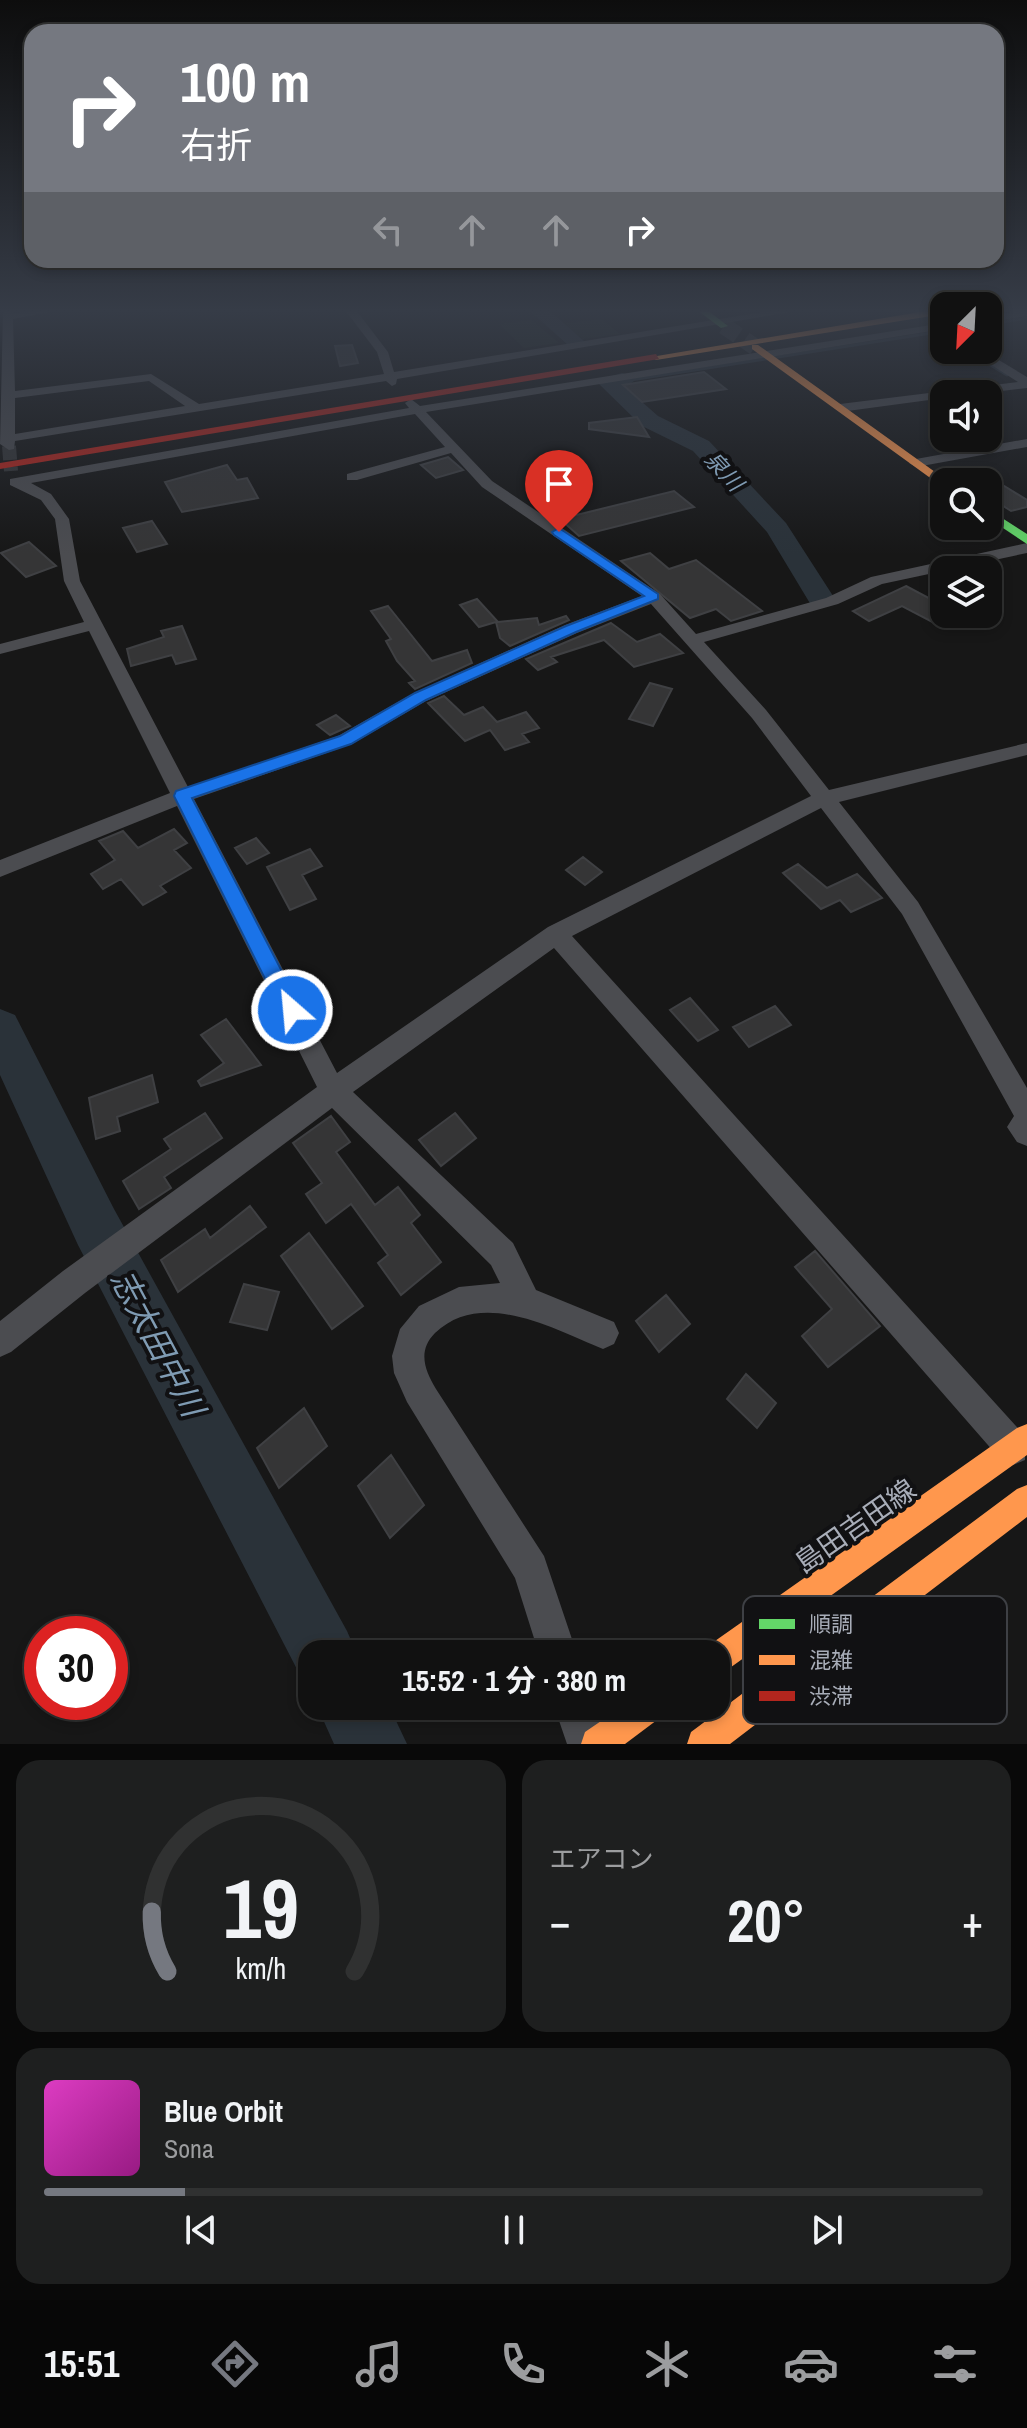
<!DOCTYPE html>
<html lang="ja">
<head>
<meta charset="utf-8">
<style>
  body { margin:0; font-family:"Archivo Narrow","Noto Sans JP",sans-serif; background:#1e1f1f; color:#f1f3f6; height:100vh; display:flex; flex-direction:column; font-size:30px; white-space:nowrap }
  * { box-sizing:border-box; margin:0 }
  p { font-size:26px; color:#9c9d9f }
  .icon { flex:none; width:44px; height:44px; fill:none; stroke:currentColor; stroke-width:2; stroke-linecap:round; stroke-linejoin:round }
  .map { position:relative; height:1744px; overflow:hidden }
  .panel { display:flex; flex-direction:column; gap:16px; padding:16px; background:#090909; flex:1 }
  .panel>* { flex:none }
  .hud { position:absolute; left:24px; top:24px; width:980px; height:244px; border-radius:24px; box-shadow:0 4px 12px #0003,0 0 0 2px #303131; background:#757880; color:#fff; overflow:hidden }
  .needle { width:52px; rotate:204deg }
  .controls { position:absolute; left:930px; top:292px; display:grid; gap:16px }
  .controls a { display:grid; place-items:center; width:72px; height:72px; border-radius:16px; background:#111; box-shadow:0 4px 12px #0003,0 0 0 2px #303131; font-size:40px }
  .speed { position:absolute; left:24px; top:1616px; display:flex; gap:16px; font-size:40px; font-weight:700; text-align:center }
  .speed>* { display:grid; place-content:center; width:104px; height:104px; border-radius:50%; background:#111; box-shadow:0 4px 12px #0003,0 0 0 2px #303131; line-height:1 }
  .speed .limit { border:12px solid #d22; background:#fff; color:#111 }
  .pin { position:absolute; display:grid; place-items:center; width:68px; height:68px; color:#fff; margin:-82px -34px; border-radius:50% 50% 50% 0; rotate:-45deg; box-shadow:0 0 8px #0007 }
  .pin .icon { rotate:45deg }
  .me { position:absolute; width:88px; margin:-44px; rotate:333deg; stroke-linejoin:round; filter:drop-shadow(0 0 6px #0008) }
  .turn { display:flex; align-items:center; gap:28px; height:168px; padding:0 24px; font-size:36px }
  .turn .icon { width:104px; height:104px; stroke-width:2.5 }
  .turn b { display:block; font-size:56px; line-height:68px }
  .lanes { display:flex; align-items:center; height:76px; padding:0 24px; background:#0003; justify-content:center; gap:40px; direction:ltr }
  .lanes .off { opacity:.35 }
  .big { font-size:60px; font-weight:700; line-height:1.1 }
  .panel .widget { flex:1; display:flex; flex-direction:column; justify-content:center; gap:12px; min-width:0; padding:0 28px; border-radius:24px; background:#1e1f1f }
  .panel .dial { align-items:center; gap:0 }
  .dial svg { height:208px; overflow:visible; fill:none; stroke:#303131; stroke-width:7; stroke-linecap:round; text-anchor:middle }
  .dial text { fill:#f1f3f6; stroke:none }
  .song { display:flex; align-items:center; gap:24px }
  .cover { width:96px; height:96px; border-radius:12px; background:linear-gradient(135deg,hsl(310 70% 55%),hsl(310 70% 35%)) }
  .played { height:8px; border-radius:4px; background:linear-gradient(90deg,#757880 15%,#303131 15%) }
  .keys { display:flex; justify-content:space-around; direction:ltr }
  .heat { display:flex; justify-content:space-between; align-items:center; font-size:44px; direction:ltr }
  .panel .tiles { flex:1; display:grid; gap:16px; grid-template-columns:1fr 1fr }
  .widget:last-child { grid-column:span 2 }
  .trip { position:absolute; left:298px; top:1640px; width:432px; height:80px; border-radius:24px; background:#111; box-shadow:0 4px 12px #0003,0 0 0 2px #303131; font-weight:700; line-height:80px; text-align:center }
  .tab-bar { display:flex; height:128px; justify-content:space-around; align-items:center; background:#070707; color:#9c9d9f }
  .tab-bar .icon { width:56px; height:56px }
  .tab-bar .selected { color:#757880 }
  .tab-bar b { font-size:36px; color:#f1f3f6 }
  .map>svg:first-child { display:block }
  .green { fill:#1d241e }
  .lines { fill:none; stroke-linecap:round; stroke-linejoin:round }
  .stream { stroke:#2a3239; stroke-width:3 }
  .river { fill:#2a3239; fill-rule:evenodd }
  .building { fill:#353536; stroke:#3f4043; stroke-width:2 }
  .street-tunnel { stroke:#343537; stroke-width:14; stroke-dasharray:14 7; stroke-linecap:butt }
  .secondary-tunnel { stroke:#343537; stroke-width:17; stroke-dasharray:17 8; stroke-linecap:butt }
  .street { fill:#4b4c50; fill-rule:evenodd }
  .fast { fill:#63d668; fill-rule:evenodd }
  .slow { fill:#ff974d; fill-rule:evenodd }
  .jam { fill:#b3261e; fill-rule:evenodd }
  .route { fill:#1a73e8; stroke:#114b97; stroke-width:2 }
  .labels { text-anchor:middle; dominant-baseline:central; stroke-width:8; stroke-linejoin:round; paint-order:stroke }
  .far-water-label { font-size:22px; font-style:italic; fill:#7f9bb3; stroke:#111113 }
  .near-street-label { font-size:28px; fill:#a8adb8; stroke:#111113 }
  .near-water-label { font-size:32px; font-style:italic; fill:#7f9bb3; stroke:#111113 }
  .key { fill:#111113; stroke:#3e4045; stroke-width:2 }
  .key-label { font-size:22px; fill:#a8adb8 }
</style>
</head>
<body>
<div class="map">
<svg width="1027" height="1744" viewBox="0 0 1027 1744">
  <rect width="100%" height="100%" fill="#171717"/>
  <path class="green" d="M601 319 620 334 583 339 561 324Z
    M532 320 559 343 524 348 499 324Z"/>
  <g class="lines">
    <path class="stream" d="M988 324 1027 318
      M966 350 1007 375
      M624 381 944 331"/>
    <path class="river" d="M529 310H549L584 341 582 345H568Z
      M622 373 629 375 634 381 625 387 658 416 709 441 786 523 835 599 831 605 821 607 811 605 767 532 693 451 642 426 598 383 601 379Z
      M0 1009 15 1015 114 1209 347 1631 357 1654H312V1682L301 1677 78 1245 0 1075Z
      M317 1706H389L407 1744H334Z"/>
  </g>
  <path class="building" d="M352 345 358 363 340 366 335 346Z
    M704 372 726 389 642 402 623 385Z
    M637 417 649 437 589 429V423Z
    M448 457 463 470 436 478 421 465Z
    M227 465 237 480 247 478 258 498 182 512 165 482Z
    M1001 484 1027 500V507L1011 511 988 496V487Z
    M674 491 694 507 579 536 560 519Z
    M152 521 167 544 137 552 123 528Z
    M29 542 56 566 26 577 1 553Z
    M650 553 669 569 696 560 762 611 731 621 716 609 690 618 621 561Z
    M906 586 944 606V628L902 606 869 621 853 611Z
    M477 599 498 622 537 618 539 625 566 616 569 620 510 646 500 638 496 622 479 627 460 605Z
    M388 606 432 661 467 650 472 663 415 689 409 683 415 681 397 661 386 641 391 639 371 611Z
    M611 623 637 642 660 634 683 653 634 667 604 640 551 657 557 662 538 670 526 659Z
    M182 626 196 659 176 664 172 655 131 666 127 649 164 637 161 631Z
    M650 683 672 689 653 726 629 719Z
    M444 696 464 715 483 707 497 722 526 712 539 728 522 734 529 742 505 750 490 730 465 741 428 703Z
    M336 715 350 726 330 735 317 725Z
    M174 829 187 843 174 850 191 868 160 886 166 892 143 905 121 879 103 889 91 874 115 860 99 841 123 831 138 848Z
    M256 838 269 853 247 864 235 848Z
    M310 849 322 866 302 875 316 899 290 910 267 867Z
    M583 857 602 872 585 885 566 870Z
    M798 864 827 888 857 874 882 898 851 912 840 900 821 909 783 873Z
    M690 998 718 1030 698 1041 670 1010Z
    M775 1006 791 1025 749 1047 733 1027Z
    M226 1019 261 1065 201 1086 198 1081 224 1063 201 1035Z
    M152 1075 158 1102 117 1117 120 1131 96 1139 89 1098Z
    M205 1113 222 1138 164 1177 171 1188 139 1209 123 1181 171 1149 164 1139Z
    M455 1113 476 1138 441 1166 419 1140Z
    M331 1116 350 1142 336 1152 375 1205 398 1187 420 1215 411 1223 441 1262 401 1295 378 1263 388 1255 351 1204 326 1223 306 1194 322 1183 293 1143Z
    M250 1206 266 1227 178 1292 161 1260 205 1229 210 1238Z
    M309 1233 363 1306 332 1329 281 1256Z
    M815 1251 880 1326 828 1367 802 1336 832 1309 795 1267Z
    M244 1284 279 1292 267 1330 230 1322Z
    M666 1295 690 1324 659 1352 636 1321Z
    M746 1374 776 1403 757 1428 727 1399Z
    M304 1408 327 1446 279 1488 257 1448Z
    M391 1455 424 1505 390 1538 358 1486Z"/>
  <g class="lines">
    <path class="street-tunnel" d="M9 446 11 471"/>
    <path class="secondary-tunnel" d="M724 326 755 347"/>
    <path class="street" d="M3 310H13V313L60 310 13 319 15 391 151 374 199 404 384 374 377 352 345 310H356L388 352 394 372 775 310H802L397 379 396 384 392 386 386 381 15 441 14 449 9 450 0 444ZM149 381 185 406 15 434V398Z
      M1027 310V316L988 322V316Z
      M944 323V329L426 412 492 481 660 594 696 634 826 598 871 577 1027 543V553L882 584 838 604 704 642 766 710 829 790 1027 743V755L839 802 918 902 1027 1088V1146L1017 1142 1007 1127 1014 1116 902 914 821 808 572 936 1025 1436V1460L1013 1465 1001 1460 554 948 353 1092 513 1243 536 1290 614 1322 619 1333 614 1344 603 1349C554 1329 482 1288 435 1333 417 1351 425 1371 436 1389L544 1556 577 1654H539L515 1578 407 1402 394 1373 392 1356 400 1329 419 1306 459 1287 500 1283 491 1265 332 1108 85 1293 11 1352 0 1357V1321L63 1271 317 1087 177 806 0 877V860L170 793 89 631 0 654V644L84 622 64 581 55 519 41 500 10 485V479L409 408 405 403 411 399 420 406ZM415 414 445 447 347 474V480H357L451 453 482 487 642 596 565 625 414 693 338 736 188 787 80 581 69 519 51 494 31 483ZM651 604 752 718 811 796 548 927 337 1073 194 799 352 744 426 701 577 633Z
      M968 350H982L1027 377V388L977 394H944V398L840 412 834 408 840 404 1018 382Z
      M1027 439V447L916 467 909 463 916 459Z
      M554 1706H594L607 1744H567Z"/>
    <path class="fast" d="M697 310H707L728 326 721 328Z
      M988 509 1027 534V544L988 518Z"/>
    <path class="slow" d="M932 310H944V314L656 360 651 357Z
      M752 345H758L949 482H944V486L940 485 752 349Z
      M1027 1424V1455L727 1670 716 1675V1654H702L705 1648 1017 1428Z
      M1027 1485V1517L730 1744H687L691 1732 1017 1489Z
      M623 1706H666L661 1717 625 1744H581L585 1732Z"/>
    <path class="jam" d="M656 354 659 359 0 469V463Z"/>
  </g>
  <linearGradient id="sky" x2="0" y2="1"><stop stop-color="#0d0d0d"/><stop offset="0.56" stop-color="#363c47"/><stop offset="1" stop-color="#363c47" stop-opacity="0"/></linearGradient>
  <rect width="1027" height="555" fill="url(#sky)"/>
  <path class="route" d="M559 528 658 594V599L576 632 426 700 351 744 192 798 302 1010 299 1017 292 1019 284 1017 174 796 176 791 340 736 415 693 566 626 644 596 554 535 552 532Z"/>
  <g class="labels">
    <g class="far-water-label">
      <text transform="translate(724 471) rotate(47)">泉川</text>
    </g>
    <g class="near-street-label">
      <text transform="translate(855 1526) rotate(-35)">島田吉田線</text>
    </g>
    <g class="near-water-label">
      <text transform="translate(158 1343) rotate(62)">志太田中川</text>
    </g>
  </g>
  <rect x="743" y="1596" width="264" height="128" rx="12" class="key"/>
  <rect x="759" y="1619" width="36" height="10" fill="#63d668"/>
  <rect x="759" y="1655" width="36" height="10" fill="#ff974d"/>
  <rect x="759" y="1691" width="36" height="10" fill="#b3261e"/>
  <g class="key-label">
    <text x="809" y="1632">順調</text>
    <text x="809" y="1668">混雑</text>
    <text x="809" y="1704">渋滞</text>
  </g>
</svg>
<div class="controls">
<a><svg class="needle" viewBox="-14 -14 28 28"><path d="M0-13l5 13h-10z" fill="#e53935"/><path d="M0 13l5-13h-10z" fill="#9c9d9f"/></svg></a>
<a><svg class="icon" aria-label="sound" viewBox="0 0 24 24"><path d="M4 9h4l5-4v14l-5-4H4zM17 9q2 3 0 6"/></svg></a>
<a><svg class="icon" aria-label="search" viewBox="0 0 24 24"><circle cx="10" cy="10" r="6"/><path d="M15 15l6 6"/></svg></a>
<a><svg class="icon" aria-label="layers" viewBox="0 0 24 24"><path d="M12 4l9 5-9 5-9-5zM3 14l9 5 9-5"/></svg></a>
</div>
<div class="speed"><div class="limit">30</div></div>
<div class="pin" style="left:559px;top:532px;background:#d93025"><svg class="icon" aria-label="arrive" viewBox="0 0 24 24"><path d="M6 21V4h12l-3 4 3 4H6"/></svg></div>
<svg class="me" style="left:292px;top:1010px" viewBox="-20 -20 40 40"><circle r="17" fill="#1a73e8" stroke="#fff" stroke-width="3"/><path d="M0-11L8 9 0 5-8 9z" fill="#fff"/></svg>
<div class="trip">15:52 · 1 分 · 380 m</div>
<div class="hud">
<div class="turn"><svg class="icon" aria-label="right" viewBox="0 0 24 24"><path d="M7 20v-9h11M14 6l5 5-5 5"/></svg><div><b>100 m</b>右折</div></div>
<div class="lanes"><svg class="icon off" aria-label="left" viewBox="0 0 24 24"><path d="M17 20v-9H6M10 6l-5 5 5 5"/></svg><svg class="icon off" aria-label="ahead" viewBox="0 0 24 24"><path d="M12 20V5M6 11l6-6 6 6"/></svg><svg class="icon off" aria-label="ahead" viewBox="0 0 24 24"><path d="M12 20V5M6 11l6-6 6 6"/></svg><svg class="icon" aria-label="right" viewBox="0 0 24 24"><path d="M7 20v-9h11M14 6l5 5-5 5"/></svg></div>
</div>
</div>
<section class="panel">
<div class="tiles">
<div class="widget dial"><svg viewBox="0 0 100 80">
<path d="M14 69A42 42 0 1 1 86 69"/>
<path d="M14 69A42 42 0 0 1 8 46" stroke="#757880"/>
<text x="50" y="56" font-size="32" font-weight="700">19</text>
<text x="50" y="72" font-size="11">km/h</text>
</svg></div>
<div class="widget"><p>エアコン</p>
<div class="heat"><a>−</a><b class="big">20°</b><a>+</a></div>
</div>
<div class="widget">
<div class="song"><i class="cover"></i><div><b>Blue Orbit</b><p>Sona</p></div></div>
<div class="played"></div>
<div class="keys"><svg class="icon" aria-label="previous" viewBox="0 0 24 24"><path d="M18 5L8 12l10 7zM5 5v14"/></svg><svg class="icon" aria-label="pause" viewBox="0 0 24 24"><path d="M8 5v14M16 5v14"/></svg><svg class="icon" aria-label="next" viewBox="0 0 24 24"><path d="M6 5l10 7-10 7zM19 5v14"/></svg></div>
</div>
</div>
</section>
<nav class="tab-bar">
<b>15:51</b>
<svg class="icon selected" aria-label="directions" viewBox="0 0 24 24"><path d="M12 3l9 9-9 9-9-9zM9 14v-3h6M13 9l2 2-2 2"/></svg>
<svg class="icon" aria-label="music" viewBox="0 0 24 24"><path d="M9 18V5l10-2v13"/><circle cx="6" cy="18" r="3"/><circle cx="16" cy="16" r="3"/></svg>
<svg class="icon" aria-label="phone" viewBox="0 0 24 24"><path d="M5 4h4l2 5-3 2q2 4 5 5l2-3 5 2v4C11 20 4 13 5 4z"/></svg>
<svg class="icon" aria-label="climate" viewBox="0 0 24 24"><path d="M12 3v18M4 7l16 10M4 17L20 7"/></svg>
<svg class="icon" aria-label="car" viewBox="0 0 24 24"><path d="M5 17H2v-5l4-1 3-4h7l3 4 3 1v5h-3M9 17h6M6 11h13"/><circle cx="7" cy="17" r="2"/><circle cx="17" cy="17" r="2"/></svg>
<svg class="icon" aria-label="filters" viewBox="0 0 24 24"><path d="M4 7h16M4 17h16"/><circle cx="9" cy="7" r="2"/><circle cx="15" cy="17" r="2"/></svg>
</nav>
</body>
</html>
